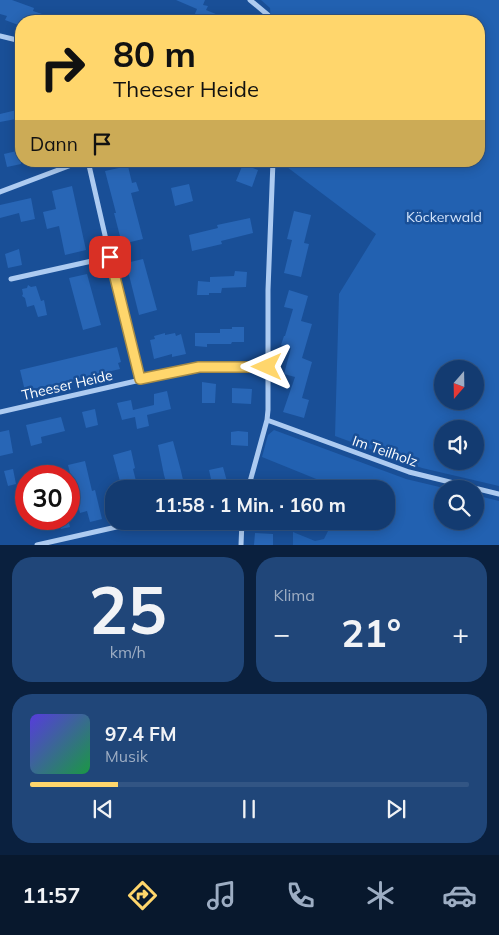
<!DOCTYPE html>
<html lang="de">
<head>
<meta charset="utf-8">
<style>
  body { margin:0; font-family:Mulish,sans-serif; background:#204679; color:#f1f3f6; height:100vh; display:flex; flex-direction:column; font-size:19px; white-space:nowrap }
  * { box-sizing:border-box; margin:0 }
  p { font-size:16px; color:#9dadc3 }
  .icon { flex:none; width:28px; height:28px; fill:none; stroke:currentColor; stroke-width:2; stroke-linecap:round; stroke-linejoin:round }
  .map { position:relative; height:545px; overflow:hidden }
  .details { display:flex; flex-direction:column; gap:12px; padding:12px; background:#0a203e; flex:1 }
  .details>* { flex:none }
  .banner { position:absolute; left:15px; top:15px; width:470px; height:152px; border-radius:20px; box-shadow:0 2px 12px #0003,0 0 0 1px #325584; background:#ffd66c; color:#111; overflow:hidden }
  .needle { width:32px; rotate:200deg }
  .controls { position:absolute; left:434px; top:360px; display:grid; gap:10px }
  .controls a { display:grid; place-items:center; width:50px; height:50px; border-radius:50%; background:#133b71; box-shadow:0 2px 12px #0003,0 0 0 1px #325584; font-size:25px }
  .speed { position:absolute; left:15px; top:465px; display:flex; gap:10px; font-size:25px; font-weight:700; text-align:center }
  .speed>* { display:grid; place-content:center; width:65px; height:65px; border-radius:50%; background:#133b71; box-shadow:0 2px 12px #0003,0 0 0 1px #325584; line-height:1 }
  .speed .limit { border:8px solid #d22; background:#fff; color:#111 }
  .pin { position:absolute; display:grid; place-items:center; width:42px; height:42px; color:#fff; margin:-21px; border-radius:10px; box-shadow:0 2px 8px #0006 }
  .me { position:absolute; width:55px; margin:-28px; rotate:270deg; stroke-linejoin:round; filter:drop-shadow(0 0 4px #0008) }
  .turn { display:flex; align-items:center; gap:18px; height:105px; padding:0 15px; font-size:22px }
  .turn .icon { width:65px; height:65px; stroke-width:2.5 }
  .turn b { display:block; font-size:35px; line-height:42px }
  .then { display:flex; align-items:center; height:48px; padding:0 15px; background:#0003; gap:10px; font-size:19px }
  .big { font-size:38px; font-weight:700; line-height:1.1 }
  .details .tile { flex:1; display:flex; flex-direction:column; justify-content:center; gap:8px; min-width:0; padding:0 18px; border-radius:20px; background:#204679 }
  .details .dial { align-items:center; gap:0 }
  .dial b { font-size:65px; line-height:1 }
  .song { display:flex; align-items:center; gap:15px }
  .cover { width:60px; height:60px; border-radius:8px; background:linear-gradient(135deg,hsl(250 70% 55%),hsl(140 70% 35%)) }
  .played { height:5px; border-radius:2px; background:linear-gradient(90deg,#ffd66c 20%,#325584 20%) }
  .keys { display:flex; justify-content:space-around; direction:ltr }
  .heat { display:flex; justify-content:space-between; align-items:center; font-size:28px; direction:ltr }
  .details .tiles { flex:1; display:grid; gap:12px; grid-template-columns:1fr 1fr }
  .tile:last-child { grid-column:span 2 }
  .trip { position:absolute; left:105px; top:480px; width:290px; height:50px; border-radius:20px; background:#133b71; box-shadow:0 2px 12px #0003,0 0 0 1px #325584; font-weight:700; line-height:50px; text-align:center }
  .tabs { display:flex; height:80px; justify-content:space-around; align-items:center; background:#08182d; color:#9dadc3 }
  .tabs .icon { width:35px; height:35px }
  .tabs .active { color:#ffd66c }
  .tabs b { font-size:22px; color:#f1f3f6 }
  .map>svg:first-child { display:block }
  .green { fill:#2261b1; fill-rule:evenodd }
  .building { fill:#2866b6 }
  .lines { fill:none; stroke-linecap:round; stroke-linejoin:round }
  .minor { stroke:#adcbf1; stroke-width:5 }
  .route-casing { stroke:#a68b46; stroke-width:12 }
  .route { stroke:#ffd66c; stroke-width:9 }
  .labels { text-anchor:middle; dominant-baseline:central; stroke-width:5; stroke-linejoin:round; paint-order:stroke }
  .park-label { font-size:14px; fill:#d4e5fc; stroke:#194f97 }
  .street-label { font-size:14px; fill:#fff; stroke:#194f97 }
</style>
</head>
<body>
<div class="map">
<svg width="499" height="545" viewBox="0 0 499 545">
  <rect width="100%" height="100%" fill="#194f97"/>
  <path class="green" d="M261 0H499V486L422 468 335 436 339 294 376 234 279 161H479V21H271L270 8ZM442 369H475V401H442ZM442 429H475V461H442Z
    M274 430 406 479 448 489H442V521H475V495L499 501V545H293V532L315 541 324 539 333 521H386V489H341L262 457 268 435Z"/>
  <path class="building" d="M0 0H12L34 8 33 11 60 20V21H21V26L5 20 7 16 0 14Z
    M176 0H205L203 5 208 6 206 10 233 21H208L194 16 197 9Z
    M21 109V118L0 122V114Z
    M21 150V164L7 167 4 154Z
    M243 164 258 170 252 187 236 181Z
    M128 166 132 183 136 182 139 191 131 193 143 239 122 244 114 213H116L105 171Z
    M189 184 193 201 175 206 171 188Z
    M72 186 86 250 65 255 59 226 47 229 43 212 56 209 52 191Z
    M31 198 35 219 21 222 19 213 0 218V205Z
    M294 211 311 215 304 243 309 244 301 277 284 273 292 240 287 239Z
    M250 218 253 233 221 241 222 244 192 251 189 235 218 228 217 225Z
    M19 249 22 265 8 268 5 254Z
    M143 259 157 310 139 315 126 263Z
    M235 271 247 272 246 287 222 288 221 293H209V295H197L198 281 210 282V277L234 276Z
    M87 274 101 325 83 330 69 278Z
    M28 285 31 287 36 286 41 301 44 300 47 315 38 317 34 305 27 307 25 298 22 296 23 294 22 289 27 288Z
    M289 290 308 296 301 321 312 324 302 358 312 362 302 398 309 400 304 418 283 412 295 377 284 374 291 348 281 345 284 336H285L293 309 284 307Z
    M232 327H244V342H232L231 344H207V347L195 346V333H220V329H232Z
    M165 333V335L175 333 176 336 181 334 186 354 172 357V354L154 359 150 340 155 339 154 336Z
    M117 347 121 362 118 363 120 369 25 391 20 370Z
    M202 382 216 384 215 403H202Z
    M232 388 252 389 251 404 232 403Z
    M167 391 171 409 147 415 149 426 137 429 135 417 122 420 117 403 131 400 133 410 154 405V394Z
    M95 409 98 425 86 428 82 412Z
    M61 417 65 431 41 437 42 443 31 446 26 425Z
    M9 430 13 453 0 456V432Z
    M238 431 248 432V446L231 445V432Z
    M173 441 181 471 185 489H168L164 475 158 445Z
    M131 450 135 468 133 469 138 489H122L113 455Z
    M85 461 92 491 95 490 102 519 90 522 87 511 80 513 68 465Z
    M223 467 228 485 213 488 209 470Z
    M13 469 16 484 8 486 4 471Z
    M68 519 70 527 61 529 59 520Z
    M255 533 273 534V545H254Z"/>
  <g class="lines">
    <path class="minor" d="M250 0 268 15V21
      M0 36 21 41
      M88 161 110 257
      M0 192 82 161
      M11 279 110 257 140 379
      M0 412 193 368 267 367
      M267 420 409 472 499 494
      M248 489 267 420 268 410V290L273 161
      M37 545 143 521
      M241 545 242 521"/>
  </g>
  <g class="lines">
    <defs>
      <path id="route" d="M110 257 140 379 199 367H267"/>
    </defs>
    <use href="#route" class="route-casing"/>
    <use href="#route" class="route"/>
  </g>
  <g class="labels">
    <g class="park-label">
      <text x="444" y="217">Köckerwald</text>
    </g>
    <g class="street-label">
      <text transform="translate(67 385) rotate(-13)">Theeser Heide</text>
      <text transform="translate(385 451) rotate(19)">Im Teilholz</text>
    </g>
  </g>
</svg>
<div class="controls">
<a><svg class="needle" viewBox="-14 -14 28 28"><path d="M0-13l5 13h-10z" fill="#e53935"/><path d="M0 13l5-13h-10z" fill="#9dadc3"/></svg></a>
<a><svg class="icon" aria-label="sound" viewBox="0 0 24 24"><path d="M4 9h4l5-4v14l-5-4H4zM17 9q2 3 0 6"/></svg></a>
<a><svg class="icon" aria-label="search" viewBox="0 0 24 24"><circle cx="10" cy="10" r="6"/><path d="M15 15l6 6"/></svg></a>
</div>
<div class="speed"><div class="limit">30</div></div>
<div class="pin" style="left:110px;top:257px;background:#d93025"><svg class="icon" aria-label="arrive" viewBox="0 0 24 24"><path d="M6 21V4h12l-3 4 3 4H6"/></svg></div>
<svg class="me" style="left:267px;top:367px" viewBox="-20 -20 40 40"><path d="M0-17L14 15 0 8-14 15z" fill="#ffd66c" stroke="#fff" stroke-width="4"/></svg>
<div class="trip">11:58 · 1 Min. · 160 m</div>
<div class="banner">
<div class="turn"><svg class="icon" aria-label="right" viewBox="0 0 24 24"><path d="M7 20v-9h11M14 6l5 5-5 5"/></svg><div><b>80 m</b>Theeser Heide</div></div>
<div class="then">Dann<svg class="icon" aria-label="arrive" viewBox="0 0 24 24"><path d="M6 21V4h12l-3 4 3 4H6"/></svg></div>
</div>
</div>
<section class="details">
<div class="tiles">
<div class="tile dial"><b>25</b><p>km/h</p></div>
<div class="tile"><p>Klima</p>
<div class="heat"><a>−</a><b class="big">21°</b><a>+</a></div>
</div>
<div class="tile">
<div class="song"><i class="cover"></i><div><b>97.4 FM</b><p>Musik</p></div></div>
<div class="played"></div>
<div class="keys"><svg class="icon" aria-label="previous" viewBox="0 0 24 24"><path d="M18 5L8 12l10 7zM5 5v14"/></svg><svg class="icon" aria-label="pause" viewBox="0 0 24 24"><path d="M8 5v14M16 5v14"/></svg><svg class="icon" aria-label="next" viewBox="0 0 24 24"><path d="M6 5l10 7-10 7zM19 5v14"/></svg></div>
</div>
</div>
</section>
<nav class="tabs">
<b>11:57</b>
<svg class="icon active" aria-label="directions" viewBox="0 0 24 24"><path d="M12 3l9 9-9 9-9-9zM9 14v-3h6M13 9l2 2-2 2"/></svg>
<svg class="icon" aria-label="music" viewBox="0 0 24 24"><path d="M9 18V5l10-2v13"/><circle cx="6" cy="18" r="3"/><circle cx="16" cy="16" r="3"/></svg>
<svg class="icon" aria-label="phone" viewBox="0 0 24 24"><path d="M5 4h4l2 5-3 2q2 4 5 5l2-3 5 2v4C11 20 4 13 5 4z"/></svg>
<svg class="icon" aria-label="climate" viewBox="0 0 24 24"><path d="M12 3v18M4 7l16 10M4 17L20 7"/></svg>
<svg class="icon" aria-label="car" viewBox="0 0 24 24"><path d="M5 17H2v-5l4-1 3-4h7l3 4 3 1v5h-3M9 17h6M6 11h13"/><circle cx="7" cy="17" r="2"/><circle cx="17" cy="17" r="2"/></svg>
</nav>
</body>
</html>
